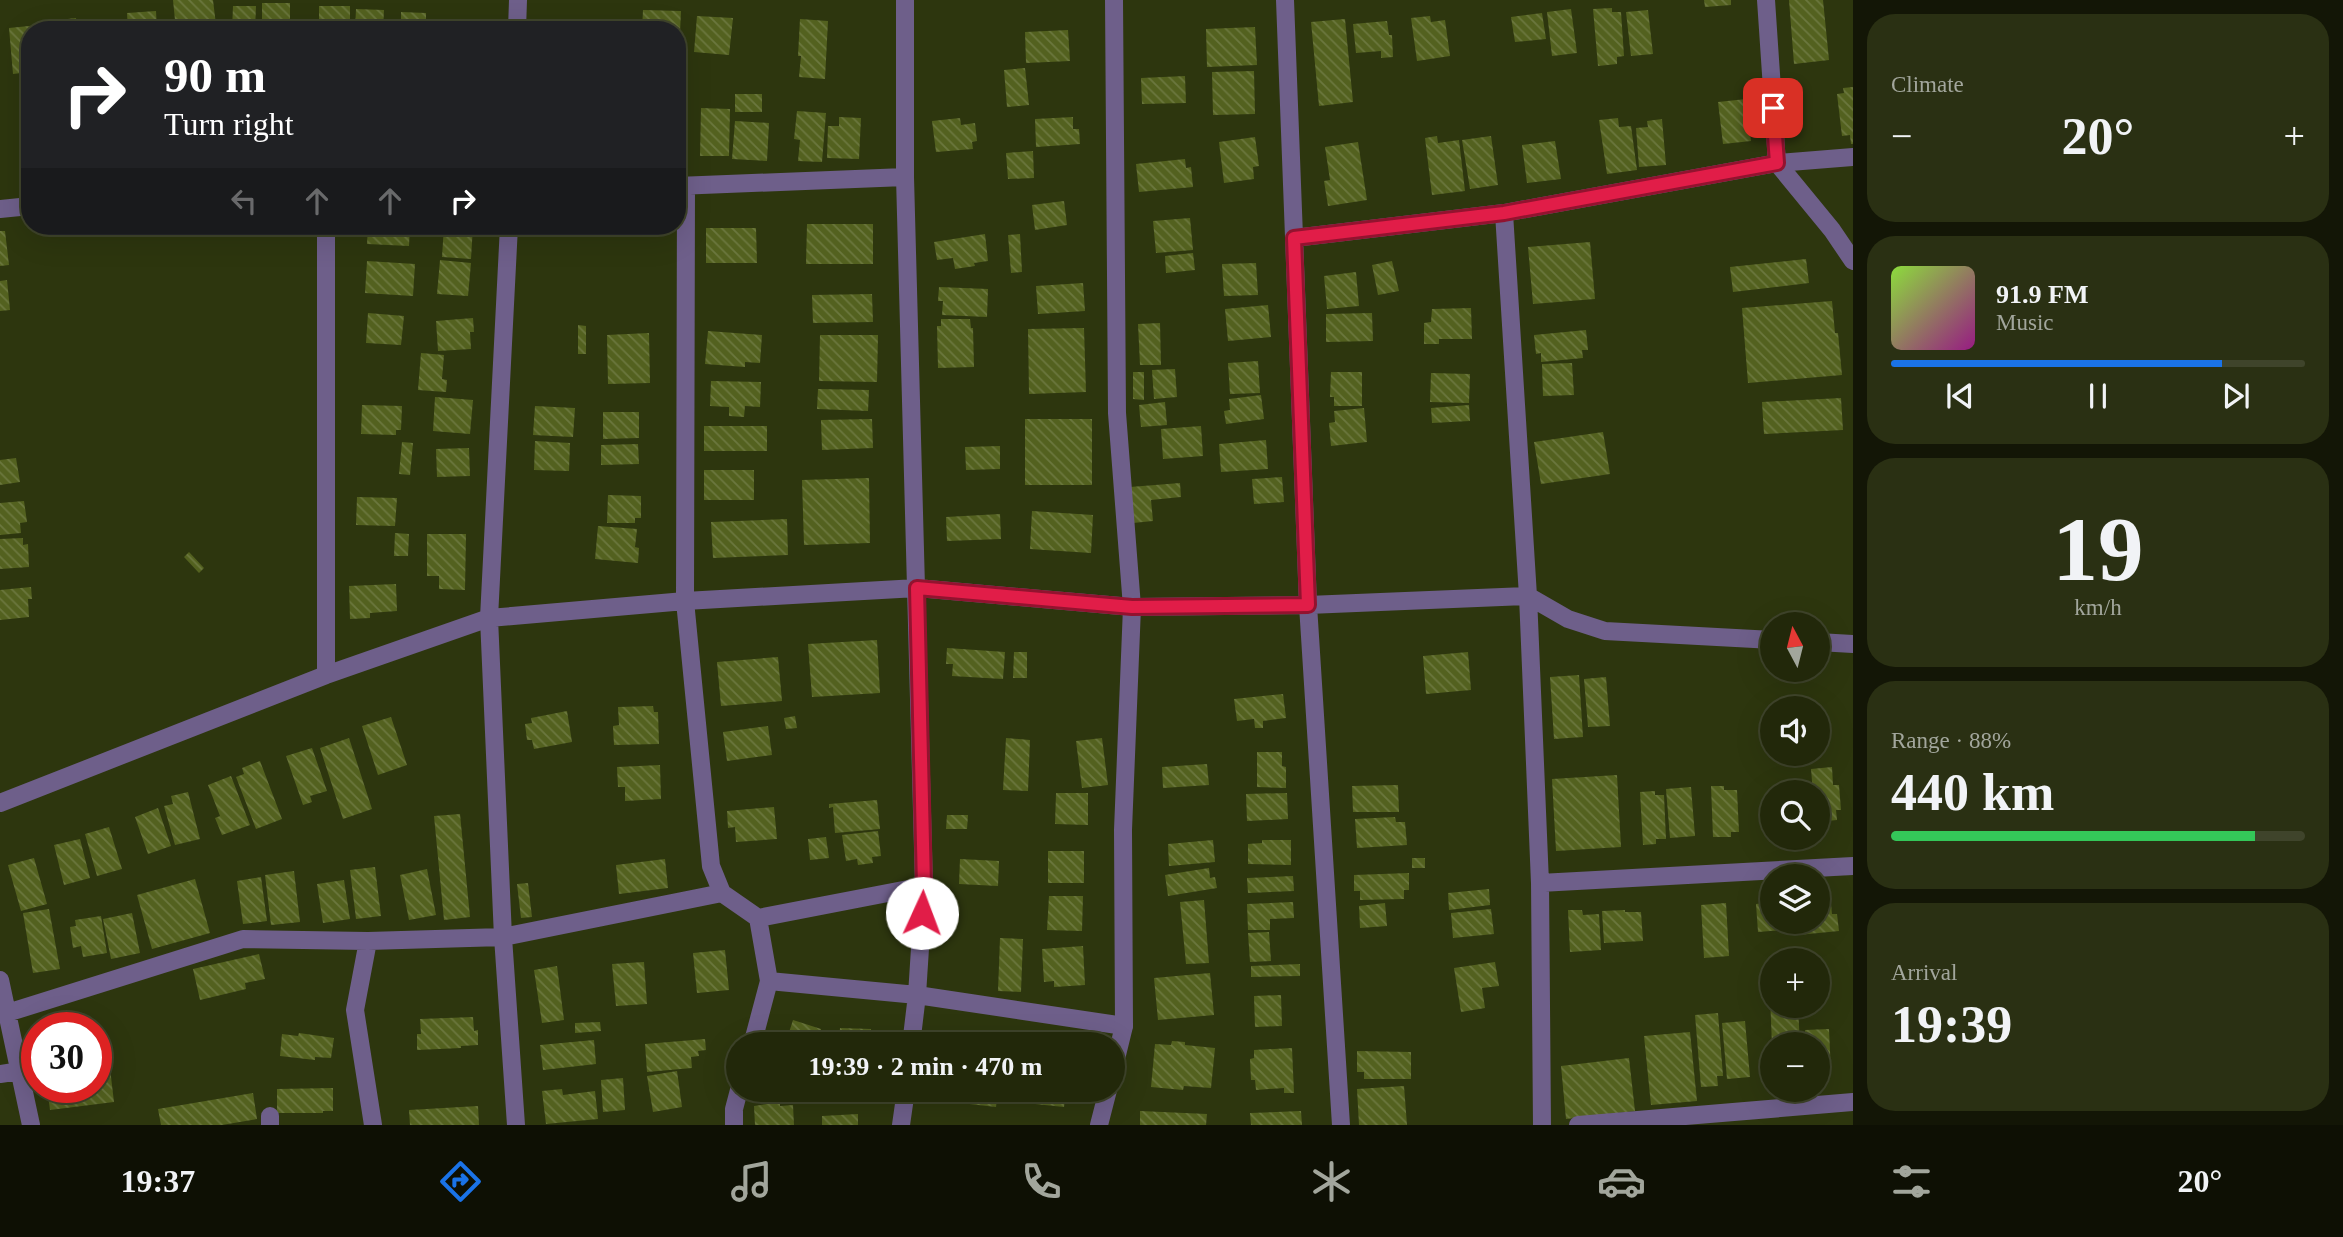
<!DOCTYPE html>
<html lang="en">
<head>
<meta charset="utf-8">
<style>
  body { margin:0; font-family:"Times New Roman",serif; background:#2a3013; color:#f1f3f6; height:100vh; display:flex; flex-direction:column; font-size:26px; white-space:nowrap }
  * { box-sizing:border-box; margin:0 }
  p { font-size:23px; color:#a2a69c }
  .icon { flex:none; width:38px; height:38px; fill:none; stroke:currentColor; stroke-width:2; stroke-linecap:round; stroke-linejoin:round }
  .map { position:relative; flex:1; overflow:hidden }
  .sheet { display:flex; flex-direction:column; gap:14px; padding:14px; background:#131606; width:490px }
  .sheet>* { flex:none }
  .hud { position:absolute; left:21px; top:21px; width:665px; height:214px; border-radius:28px; box-shadow:0 7px 28px #0002,0 0 0 2px #3f442b; background:#202124; color:#fff; overflow:hidden }
  .needle { width:46px; rotate:353deg }
  .controls { position:absolute; left:1760px; top:612px; display:grid; gap:14px }
  .controls a { display:grid; place-items:center; width:70px; height:70px; border-radius:50%; background:#22280a; box-shadow:0 7px 28px #0002,0 0 0 2px #3f442b; font-size:35px }
  .speed { position:absolute; left:21px; top:1012px; display:flex; gap:14px; font-size:35px; font-weight:700; text-align:center }
  .speed>* { display:grid; place-content:center; width:91px; height:91px; border-radius:50%; background:#22280a; box-shadow:0 7px 28px #0002,0 0 0 2px #3f442b; line-height:1 }
  .speed .limit { border:10px solid #d22; background:#fff; color:#111 }
  .pin { position:absolute; display:grid; place-items:center; width:60px; height:60px; color:#fff; margin:-30px; border-radius:14px; box-shadow:0 4px 10px #0006 }
  .me { position:absolute; width:77px; margin:-38px; rotate:2deg; stroke-linejoin:round; filter:drop-shadow(0 0 5px #0008) }
  .turn { display:flex; align-items:center; gap:24px; height:147px; padding:0 28px; font-size:32px }
  .turn .icon { width:91px; height:91px; stroke-width:2.5 }
  .turn b { display:block; font-size:49px; line-height:60px }
  .lanes { display:flex; align-items:center; height:66px; padding:0 28px; background:#0003; justify-content:center; gap:35px; direction:ltr }
  .lanes .off { opacity:.35 }
  .big { font-size:52px; font-weight:700; line-height:1.1 }
  .sheet .tile { flex:1; display:flex; flex-direction:column; justify-content:center; gap:10px; min-width:0; padding:0 24px; border-radius:28px; background:#2a3013 }
  .sheet .dial { align-items:center; gap:0 }
  .dial b { font-size:91px; line-height:1 }
  .song { display:flex; align-items:center; gap:21px }
  .cover { width:84px; height:84px; border-radius:10px; background:linear-gradient(135deg,hsl(90 70% 55%),hsl(310 70% 35%)) }
  .played { height:7px; border-radius:4px; background:linear-gradient(90deg,#1a73e8 80%,#3f442b 80%) }
  .keys { display:flex; justify-content:space-around; direction:ltr }
  .heat { display:flex; justify-content:space-between; align-items:center; font-size:38px; direction:ltr }
  .charge { height:10px; border-radius:5px; background:linear-gradient(90deg,#34c759 88%,#3f442b 0) }
  .trip { position:absolute; left:726px; top:1032px; width:399px; height:70px; border-radius:35px; background:#22280a; box-shadow:0 7px 28px #0002,0 0 0 2px #3f442b; font-weight:700; line-height:70px; text-align:center }
  .tabs { display:flex; height:112px; justify-content:space-around; align-items:center; background:#0e1004; color:#a2a69c }
  .tabs .icon { width:49px; height:49px }
  .tabs .current { color:#1a73e8 }
  .tabs b { font-size:32px; color:#f1f3f6 }
  main { display:flex; flex:1; min-height:0 }
  .map>svg:first-child { display:block }
  .building { fill:url(#building-back-hatch) }
  .lines { fill:none; stroke-linecap:round; stroke-linejoin:round }
  .minor { stroke:#6e5f8a; stroke-width:18 }
  .tertiary { stroke:#6e5f8a; stroke-width:18 }
  .route-casing { stroke:#92132f; stroke-width:18 }
  .route { stroke:#e11d48; stroke-width:12 }
</style>
</head>
<body>
<main>
<div class="map">
<svg width="1853" height="1125" viewBox="0 0 1853 1125">
  <defs>
    <pattern id="building-back-hatch" width="6" height="6" patternUnits="userSpaceOnUse" patternTransform="scale(1.75)"><rect width="6" height="6" fill="#53611f"/><path d="M-1 5l2 2M0 0l6 6M5-1l2 2" fill="none" stroke="#6b773e"/></pattern>
  </defs>
  <rect width="100%" height="100%" fill="#2d360e"/>
  <path class="building" d="M173 0H213L216 25 202 26V30H164V21L175 20Z
    M1704 0H1731V5L1705 7Z
    M1789 0H1823L1829 60 1794 64Z
    M262 3H290V21H296V30H262Z
    M233 6H256L255 30H232Z
    M319 6H350V30H314V21H319Z
    M1612 8V12H1621L1624 56 1617 57V64L1598 66 1593 9Z
    M356 9 384 10 383 30H355Z
    M1571 9 1577 53 1552 56 1547 12Z
    M643 10 681 11 679 55H677V30H642Z
    M1648 10 1653 54 1631 56 1626 12Z
    M156 11 157 30H128L127 13Z
    M401 12 426 13V30H401Z
    M1542 13 1546 39 1515 42 1511 17Z
    M697 16 733 18 729 55 694 52Z
    M1430 16 1431 22 1445 20 1450 56 1417 61 1411 18Z
    M76 18 77 30H43V22Z
    M800 19 828 21 825 79 799 77 801 56H798Z
    M1345 19 1353 102 1319 106 1311 22Z
    M1387 21 1389 35H1392L1393 57 1381 58V51L1356 53 1353 24Z
    M39 25 40 30H30V72L13 74 9 28Z
    M1255 27 1257 65 1207 67 1206 29Z
    M1068 30 1070 61 1026 63 1025 32Z
    M1025 68 1029 105 1007 107 1004 70Z
    M1254 71 1255 114 1213 115 1212 72Z
    M1185 76 1186 103 1142 104 1141 78Z
    M1853 87V144H1851L1850 135 1842 136 1837 94 1844 93 1843 88Z
    M735 94H762V112H735Z
    M1746 99 1751 141 1723 144 1718 102Z
    M701 108 730 109 729 156H700Z
    M797 111 826 113 822 162 798 161 800 140 794 139Z
    M839 117 861 118 859 159 827 158 828 126H839Z
    M1073 117V129H1079L1080 144 1036 147 1035 119Z
    M960 118 961 125 975 123 977 141 972 142 973 149 936 152 932 121Z
    M1618 118 1619 127 1631 126 1637 170 1607 174 1599 120Z
    M23 119H30V166L27 167Z
    M1662 119 1666 165 1639 167 1636 128 1648 127 1647 121Z
    M735 121 769 123 767 161 732 159Z
    M1437 136 1438 143 1459 140 1465 191 1432 195 1425 138Z
    M1491 136 1498 185 1470 189 1462 140Z
    M1255 137 1259 166 1253 167 1254 179 1224 183 1219 142Z
    M1555 141 1561 179 1527 183 1522 145Z
    M1358 142 1367 200 1328 206 1324 181 1330 180 1325 147Z
    M1033 151 1034 178 1008 179 1006 153Z
    M1185 159 1186 168 1191 167 1193 187 1139 192 1136 164Z
    M1064 201 1067 225 1035 230 1032 205Z
    M1190 218 1193 250 1156 253 1153 221Z
    M807 224H873V264H806Z
    M368 226H410L409 246 367 244Z
    M444 226H473L471 259 442 257Z
    M706 228H756L757 263H706Z
    M0 231H5L9 265 0 266Z
    M985 234 988 261 974 263 975 266 955 269 953 258 937 260 934 242Z
    M1020 234 1022 272 1011 273 1008 235Z
    M1590 242 1595 299 1533 304 1528 247Z
    M1193 253 1195 270 1166 273 1165 256Z
    M1806 259 1809 283 1733 292 1730 267Z
    M440 260 471 263 468 296 437 294Z
    M367 261 415 264 413 296 365 293Z
    M1392 261 1399 291 1378 295 1372 265Z
    M1256 263 1258 295 1224 296 1222 264Z
    M1356 272 1359 306 1327 309 1324 276Z
    M7 280 10 310 0 311V281Z
    M1083 283 1085 311 1038 314 1036 286Z
    M939 287 988 289 987 317 942 315 943 301H938Z
    M872 294 873 322 813 323 812 295Z
    M1832 301 1835 333H1838L1842 375 1748 383 1742 308Z
    M1268 305 1271 337 1228 341 1225 309Z
    M1471 308 1472 339H1439V344H1424V323L1431 322 1432 309Z
    M368 313 404 316 401 345 366 343Z
    M1372 313 1373 341 1326 342V314Z
    M473 318 474 332H470L471 349 438 351 436 321Z
    M941 319H970L971 328H973L974 367 938 368 937 326H941Z
    M1160 323 1161 365H1140L1138 324Z
    M578 325 586 326V354H578Z
    M1084 328 1086 392 1029 394 1028 329Z
    M1586 330 1588 350H1582L1583 358 1541 362V353L1536 354 1534 335Z
    M708 331 762 335 760 363 745 362V367L705 364Z
    M649 333 650 383 608 384 607 335Z
    M820 335H878L877 382 819 381Z
    M421 353 444 355 442 379 447 380 446 392 418 390Z
    M1258 361 1260 393 1230 394 1228 363Z
    M1572 363 1574 395 1543 396 1542 364Z
    M1175 369 1177 397 1154 399 1152 370Z
    M1133 372H1144V400L1133 399Z
    M1331 372H1362V406H1334V397H1330Z
    M1431 373 1470 374 1469 403 1430 402Z
    M711 381 761 382 760 407 745 406 744 417 729 416V407L710 406Z
    M818 389 869 390 868 411 817 409Z
    M1261 395 1264 419 1226 424 1224 411 1230 410 1229 399Z
    M435 397 473 400 470 434 433 431Z
    M1841 398 1843 430 1764 434 1762 402Z
    M1165 402 1167 425 1141 427 1139 405Z
    M362 405 402 406 401 430H396V435L361 434Z
    M1469 405 1470 421 1432 423 1431 408Z
    M535 406 575 408 573 437 533 435Z
    M1364 408 1367 442 1331 446 1329 423 1335 422 1334 411Z
    M603 412H639V438L603 439Z
    M872 419 873 448 822 450 821 420Z
    M1025 419H1092V485H1025Z
    M704 426H767V451H704Z
    M1201 426 1203 456 1163 459 1161 429Z
    M1603 432 1610 474 1541 484 1534 442Z
    M1266 440 1268 469 1221 472 1219 444Z
    M535 441 570 443 569 471 534 470Z
    M402 442 413 443 410 475 399 474Z
    M638 444 639 464 601 465V445Z
    M1000 446V469L966 470 965 447Z
    M469 448 470 476 437 477 436 449Z
    M16 458 20 482 0 485V460Z
    M704 470H754V500H704Z
    M1282 477 1284 502 1254 504 1252 479Z
    M869 478 870 543 804 545 802 480Z
    M1180 483 1181 497 1151 500 1153 521 1133 523 1130 487Z
    M608 495 641 496V518H635V523H607Z
    M357 497 397 498 395 526 356 525Z
    M24 501 27 522 20 523 21 533 0 535V503Z
    M1032 511 1093 515 1091 553 1030 549Z
    M1000 514 1001 539 947 541 946 517Z
    M787 519 788 555 713 558 711 522Z
    M598 526 637 529 635 547 639 548 638 563 595 559Z
    M395 533 409 534 408 556H394Z
    M427 534H466L465 590 439 589V576H427Z
    M23 538V545L28 544 29 567 0 569V539Z
    M189 552 204 568 199 573 184 557Z
    M396 584 397 611 370 613V618L350 619 349 586Z
    M31 587 32 599H28L29 617 0 620V590Z
    M877 640 880 693 812 697 808 644Z
    M947 648 1005 652 1003 679 952 676 953 664H946Z
    M1014 652H1027V678H1013Z
    M1468 652 1471 690 1426 694 1423 656Z
    M778 657 782 701 721 706 717 662Z
    M1579 675 1583 737 1554 739 1550 677Z
    M1606 677 1610 726 1588 727 1584 679Z
    M1283 694 1286 718 1263 721V728H1255L1254 719 1237 721 1234 699Z
    M653 706 654 712H658L659 744 614 745 613 726 619 725 618 707Z
    M567 711 572 742 534 749 532 740H527L525 724 532 723 531 718Z
    M795 716 797 728 786 729 784 718Z
    M391 717 407 765 378 775 362 726Z
    M768 726 772 755 727 761 723 732Z
    M349 738 372 809 343 819 320 748Z
    M1006 738 1030 740 1028 791 1003 790Z
    M1102 738 1108 785 1082 788 1076 741Z
    M312 748 327 791 310 796 312 802 303 805 286 756Z
    M1257 752H1282V766L1286 767V788L1257 787Z
    M260 761 282 819 256 829 236 777 244 774 242 768Z
    M1207 764 1209 785 1163 788 1162 767Z
    M660 765 661 799 625 801V787H618L617 767Z
    M1832 767 1833 785H1839L1841 810H1836L1837 820 1818 822V793H1813L1811 769Z
    M1617 775 1621 847 1556 851 1552 779Z
    M231 776 250 825 222 835 215 818 220 816 208 785Z
    M1398 785 1399 812H1353L1352 786Z
    M1711 786H1724V790H1737L1739 832H1731V837H1713Z
    M1691 787 1695 836 1670 838 1666 789Z
    M1655 791V795H1664L1666 839H1656V844L1643 845 1640 792Z
    M188 792 200 839 175 845 164 806 173 804 171 796Z
    M1056 793H1088V825L1055 824Z
    M1287 793 1288 819 1247 821 1246 794Z
    M877 800 880 829 835 833 833 807 829 808V804Z
    M774 807 777 839 736 842 735 827 728 828 727 811Z
    M158 808 171 846 148 854 135 817Z
    M460 814 470 917 444 920 434 816Z
    M947 815H968L967 829H946Z
    M1395 817 1396 822H1405L1407 845 1357 848 1355 819Z
    M109 827 122 869 97 876 85 834Z
    M878 831 881 856 872 857 873 863 858 865 857 859 846 861 842 835Z
    M826 837 829 858 810 860 808 839Z
    M80 839 90 878 64 885 54 845Z
    M1213 840 1215 862 1169 866 1168 844Z
    M1262 840H1291V865L1248 864V844L1262 843Z
    M1048 851H1084V883H1048Z
    M34 858 47 904 21 911 8 865Z
    M1412 858H1425V868H1412Z
    M665 859 668 888 619 894 616 865Z
    M960 859 999 861 998 886 959 884Z
    M375 867 381 916 356 919 350 870Z
    M1209 868 1210 878 1215 877 1217 888 1168 896 1165 875Z
    M427 869 436 915 409 920 400 875Z
    M294 871 300 922 271 925 265 875Z
    M1409 873V890H1404V899L1360 900V891H1354V875Z
    M1293 876 1294 891 1248 893 1247 878Z
    M261 877 267 921 243 924 237 881Z
    M195 879 210 933 152 949 137 895Z
    M344 880 350 919 323 923 317 884Z
    M528 883 532 917 521 918 517 884Z
    M1489 889 1490 905 1449 910 1448 893Z
    M1830 895 1832 914H1837L1839 931 1798 935 1797 922H1818V897Z
    M1049 896H1083L1082 931 1047 930Z
    M1204 900 1209 963 1186 964 1180 902Z
    M1293 902 1294 918 1270 919V930H1248L1247 904Z
    M1773 902V922H1794V929L1758 932 1756 904Z
    M1385 903 1387 926 1360 928 1359 906Z
    M1726 903 1729 956 1704 958 1701 905Z
    M49 909 60 969 33 973 23 913Z
    M1491 909 1494 934 1453 938 1451 913Z
    M1568 910H1582L1583 915 1599 914 1601 950 1570 952Z
    M1625 910V912H1641L1643 941 1604 943 1602 911Z
    M132 913 140 953 111 959 103 919Z
    M101 916 107 953 83 957 81 946 73 948 70 927 76 926 75 920Z
    M1269 932 1271 961 1250 962 1248 933Z
    M1000 938 1023 939 1021 992 998 991Z
    M1083 946 1085 985 1054 987V981L1044 982 1042 949Z
    M725 950 729 990 697 993 693 953Z
    M259 954 265 979 245 983 246 989 200 1000 193 969Z
    M644 962 647 1004 616 1006 612 964Z
    M1495 962 1499 986 1482 988 1485 1008 1461 1012 1454 968Z
    M1300 964V976L1251 977V966Z
    M557 966 564 1020 542 1023 534 970Z
    M1210 973 1214 1015 1158 1020 1154 978Z
    M1281 995 1282 1026 1255 1027 1254 996Z
    M1770 996H1773V1006H1798L1800 1045H1772Z
    M1718 1013 1723 1076H1717L1718 1086 1701 1087 1695 1015Z
    M473 1017 474 1031 478 1030V1045L461 1046V1048L417 1050V1034H421L420 1019Z
    M793 1020 821 1029 816 1045H785Z
    M1745 1021 1750 1077 1727 1079 1722 1023Z
    M600 1022 601 1031 575 1033V1023Z
    M840 1028 871 1029 870 1045H839Z
    M1829 1029 1831 1073H1818V1045H1805V1030Z
    M1690 1032 1697 1101 1651 1105 1644 1036Z
    M299 1033 334 1038 331 1058 315 1057V1060L280 1056 282 1034 298 1036Z
    M106 1035 114 1102 50 1110 47 1087H96V1037Z
    M956 1037 1003 1043V1045H955Z
    M705 1039 706 1050 698 1051 699 1056 691 1057 692 1068 647 1072 645 1044Z
    M594 1040 596 1064 543 1070 540 1045Z
    M1172 1041 1185 1042V1045L1215 1048 1211 1088 1184 1086 1183 1090 1151 1087 1155 1044 1171 1045Z
    M1292 1048 1294 1093H1284V1088L1256 1090 1255 1080H1251L1250 1059 1254 1058V1050Z
    M1357 1051 1411 1052V1079H1364V1072H1357Z
    M1629 1058 1635 1111 1566 1119 1561 1066Z
    M677 1071 682 1107 653 1112 647 1076Z
    M623 1078 625 1110 603 1112 601 1080Z
    M1404 1086 1407 1125H1359L1357 1089Z
    M333 1088V1111H323V1113H277V1089Z
    M562 1089 563 1095 595 1091 598 1119 546 1124 542 1091Z
    M944 1090H998L996 1107 943 1101Z
    M1017 1090H1066L1064 1107 1015 1102Z
    M253 1093 257 1119 222 1125H161L158 1109Z
    M780 1102V1106L793 1105 794 1125H755L754 1106Z
    M478 1106 479 1125H410L409 1110Z
    M1140 1111 1207 1114 1206 1125H1140Z
    M1301 1111 1302 1125H1251L1250 1113Z
    M858 1114V1125H822V1116Z"/>
  <g class="lines">
    <path class="minor" d="M905 0V177L924 886 917 995 911 1045
      M1285 0 1308 605 1341 1125
      M1766 0 1777 163 1832 230 1853 261
      M517 30 518 0
      M677 186 905 177
      M686 186 685 601 711 866 722 893 758 918 769 981 752 1045
      M0 209 30 206
      M1504 213 1528 596 1540 883 1542 1125
      M509 226 489 618 503 937 516 1125
      M1294 238 1504 213 1777 163 1853 157
      M1818 642 1853 644
      M326 675V226
      M0 803 326 675 489 618 685 601 917 588 1132 607 1308 605 1528 596 1568 619 1605 631 1773 640
      M1540 883 1853 866
      M758 918 924 886
      M368 941 355 1010 373 1125
      M0 980 31 1125
      M769 981 917 995 1124 1026
      M7 1013 243 939 368 941 503 937 722 893
      M0 1074 20 1071
      M270 1125V1116
      M734 1125V1109L739 1090
      M901 1125 906 1090
      M1578 1125 1853 1102"/>
    <path class="tertiary" d="M1113 1071 1124 1026 1123 830 1132 607 1117 413 1114 0
      M1099 1125 1108 1090"/>
  </g>
  <g class="lines">
    <defs>
      <path id="route" d="M922 913 924 886 917 588 1132 607 1308 605 1294 238 1504 213 1777 163 1773 108"/>
    </defs>
    <use href="#route" class="route-casing"/>
    <use href="#route" class="route"/>
  </g>
</svg>
<div class="controls">
<a><svg class="needle" viewBox="-14 -14 28 28"><path d="M0-13l5 13h-10z" fill="#e53935"/><path d="M0 13l5-13h-10z" fill="#a2a69c"/></svg></a>
<a><svg class="icon" aria-label="sound" viewBox="0 0 24 24"><path d="M4 9h4l5-4v14l-5-4H4zM17 9q2 3 0 6"/></svg></a>
<a><svg class="icon" aria-label="search" viewBox="0 0 24 24"><circle cx="10" cy="10" r="6"/><path d="M15 15l6 6"/></svg></a>
<a><svg class="icon" aria-label="layers" viewBox="0 0 24 24"><path d="M12 4l9 5-9 5-9-5zM3 14l9 5 9-5"/></svg></a>
<a>+</a>
<a>−</a>
</div>
<div class="speed"><div class="limit">30</div></div>
<div class="pin" style="left:1773px;top:108px;background:#d93025"><svg class="icon" aria-label="arrive" viewBox="0 0 24 24"><path d="M6 21V4h12l-3 4 3 4H6"/></svg></div>
<svg class="me" style="left:922px;top:913px" viewBox="-20 -20 40 40"><circle r="19" fill="#fff"/><path d="M0-13L10 11 0 6-10 11z" fill="#e11d48"/></svg>
<div class="trip">19:39 · 2 min · 470 m</div>
<div class="hud">
<div class="turn"><svg class="icon" aria-label="right" viewBox="0 0 24 24"><path d="M7 20v-9h11M14 6l5 5-5 5"/></svg><div><b>90 m</b>Turn right</div></div>
<div class="lanes"><svg class="icon off" aria-label="left" viewBox="0 0 24 24"><path d="M17 20v-9H6M10 6l-5 5 5 5"/></svg><svg class="icon off" aria-label="ahead" viewBox="0 0 24 24"><path d="M12 20V5M6 11l6-6 6 6"/></svg><svg class="icon off" aria-label="ahead" viewBox="0 0 24 24"><path d="M12 20V5M6 11l6-6 6 6"/></svg><svg class="icon" aria-label="right" viewBox="0 0 24 24"><path d="M7 20v-9h11M14 6l5 5-5 5"/></svg></div>
</div>
</div>
<section class="sheet">
<div class="tile"><p>Climate</p>
<div class="heat"><a>−</a><b class="big">20°</b><a>+</a></div>
</div>
<div class="tile">
<div class="song"><i class="cover"></i><div><b>91.9 FM</b><p>Music</p></div></div>
<div class="played"></div>
<div class="keys"><svg class="icon" aria-label="previous" viewBox="0 0 24 24"><path d="M18 5L8 12l10 7zM5 5v14"/></svg><svg class="icon" aria-label="pause" viewBox="0 0 24 24"><path d="M8 5v14M16 5v14"/></svg><svg class="icon" aria-label="next" viewBox="0 0 24 24"><path d="M6 5l10 7-10 7zM19 5v14"/></svg></div>
</div>
<div class="tile dial"><b>19</b><p>km/h</p></div>
<div class="tile"><p>Range · 88%</p><b class="big">440 km</b><div class="charge"></div></div>
<div class="tile"><p>Arrival</p><b class="big">19:39</b></div>
</section>
</main>
<nav class="tabs">
<b>19:37</b>
<svg class="icon current" aria-label="directions" viewBox="0 0 24 24"><path d="M12 3l9 9-9 9-9-9zM9 14v-3h6M13 9l2 2-2 2"/></svg>
<svg class="icon" aria-label="music" viewBox="0 0 24 24"><path d="M9 18V5l10-2v13"/><circle cx="6" cy="18" r="3"/><circle cx="16" cy="16" r="3"/></svg>
<svg class="icon" aria-label="phone" viewBox="0 0 24 24"><path d="M5 4h4l2 5-3 2q2 4 5 5l2-3 5 2v4C11 20 4 13 5 4z"/></svg>
<svg class="icon" aria-label="climate" viewBox="0 0 24 24"><path d="M12 3v18M4 7l16 10M4 17L20 7"/></svg>
<svg class="icon" aria-label="car" viewBox="0 0 24 24"><path d="M5 17H2v-5l4-1 3-4h7l3 4 3 1v5h-3M9 17h6M6 11h13"/><circle cx="7" cy="17" r="2"/><circle cx="17" cy="17" r="2"/></svg>
<svg class="icon" aria-label="filters" viewBox="0 0 24 24"><path d="M4 7h16M4 17h16"/><circle cx="9" cy="7" r="2"/><circle cx="15" cy="17" r="2"/></svg>
<b>20°</b>
</nav>
</body>
</html>
